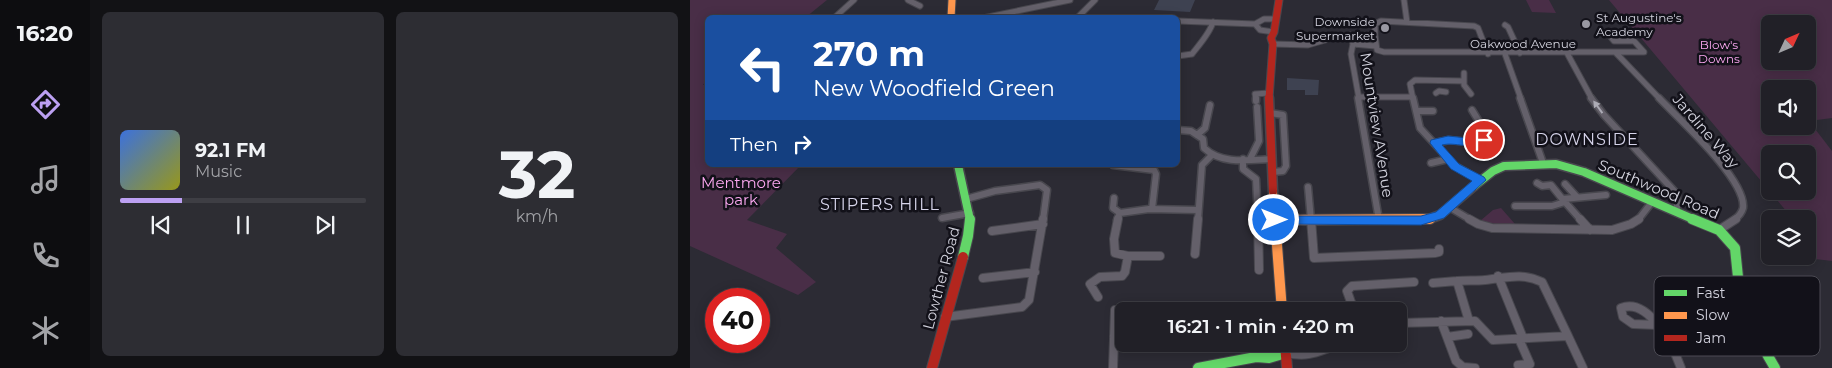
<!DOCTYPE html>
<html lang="en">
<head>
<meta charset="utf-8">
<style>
  body { margin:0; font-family:Montserrat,sans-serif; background:#2d2d33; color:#f1f3f6; height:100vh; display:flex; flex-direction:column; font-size:19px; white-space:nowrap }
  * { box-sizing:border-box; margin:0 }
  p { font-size:16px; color:#a2a3a7 }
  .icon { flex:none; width:28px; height:28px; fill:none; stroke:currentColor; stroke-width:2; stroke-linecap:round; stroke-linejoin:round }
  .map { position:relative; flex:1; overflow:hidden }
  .panel { display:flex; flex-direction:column; gap:12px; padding:12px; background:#121215; width:600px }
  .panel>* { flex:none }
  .banner { position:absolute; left:15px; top:15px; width:475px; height:152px; border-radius:8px; box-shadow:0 2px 12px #0003,0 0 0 1px #3e3e44; background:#1a4fa0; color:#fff; overflow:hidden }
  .needle { width:32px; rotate:46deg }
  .tools { position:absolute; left:1071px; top:15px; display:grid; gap:10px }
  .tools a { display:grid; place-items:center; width:55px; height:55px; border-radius:8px; background:#212027; box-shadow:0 2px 12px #0003,0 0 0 1px #3e3e44; font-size:25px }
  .speed { position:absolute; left:15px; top:288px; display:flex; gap:10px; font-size:25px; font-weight:700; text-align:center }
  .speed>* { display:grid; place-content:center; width:65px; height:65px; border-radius:50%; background:#212027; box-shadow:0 2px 12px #0003,0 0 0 1px #3e3e44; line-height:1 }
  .speed .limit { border:8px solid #d22; background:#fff; color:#111 }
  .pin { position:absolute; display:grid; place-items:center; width:42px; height:42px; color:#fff; margin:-21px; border:2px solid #fff; border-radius:50%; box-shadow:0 1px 5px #0007 }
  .me { position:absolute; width:55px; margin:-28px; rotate:90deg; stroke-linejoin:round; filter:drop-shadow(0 0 4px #0008) }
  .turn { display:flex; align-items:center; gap:18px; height:105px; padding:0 25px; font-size:22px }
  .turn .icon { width:65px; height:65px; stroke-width:2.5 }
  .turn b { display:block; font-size:35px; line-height:42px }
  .then { display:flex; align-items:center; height:48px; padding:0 25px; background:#0003; gap:10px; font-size:19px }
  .panel .card { flex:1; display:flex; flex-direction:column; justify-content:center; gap:8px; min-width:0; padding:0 18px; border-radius:8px; background:#2d2d33 }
  .panel .dial { align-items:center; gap:0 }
  .dial b { font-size:65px; line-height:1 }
  .song { display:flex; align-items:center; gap:15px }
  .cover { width:60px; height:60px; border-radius:8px; background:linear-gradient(135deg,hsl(220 70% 55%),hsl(60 70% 35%)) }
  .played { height:5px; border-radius:2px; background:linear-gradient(90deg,#bca0f2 25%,#3e3e44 25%) }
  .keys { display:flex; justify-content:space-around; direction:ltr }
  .panel .tiles { flex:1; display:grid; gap:12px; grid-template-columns:repeat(2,1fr) }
  .trip { position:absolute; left:425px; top:302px; width:292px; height:50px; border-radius:8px; background:#212027; box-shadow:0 2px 12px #0003,0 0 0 1px #3e3e44; font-weight:600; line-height:50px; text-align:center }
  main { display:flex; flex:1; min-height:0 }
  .tabs { display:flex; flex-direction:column; width:90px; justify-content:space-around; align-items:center; background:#0d0d10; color:#a2a3a7 }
  .tabs .icon { width:35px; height:35px }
  .tabs .selected { color:#bca0f2 }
  .tabs b { font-size:22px; color:#f1f3f6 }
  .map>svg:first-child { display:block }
  .green { fill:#492e47; fill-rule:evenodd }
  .building { fill:#3e4251 }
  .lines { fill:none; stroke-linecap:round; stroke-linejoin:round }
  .street-far2-casing { stroke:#48474e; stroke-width:7 }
  .street-far1-casing { stroke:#48474e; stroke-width:9 }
  .street-casing { stroke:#48474e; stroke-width:10 }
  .fast-far1-casing { stroke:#48474e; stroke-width:11 }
  .fast-casing { stroke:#48474e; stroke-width:12 }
  .slow-far2-casing { stroke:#48474e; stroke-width:9 }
  .slow-far1-casing { stroke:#48474e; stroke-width:11 }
  .slow-casing { stroke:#48474e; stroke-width:12 }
  .jam-far2-casing { stroke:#48474e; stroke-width:9 }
  .jam-far1-casing { stroke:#48474e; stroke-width:11 }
  .jam-casing { stroke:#48474e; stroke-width:12 }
  .street-far2 { stroke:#64606a; stroke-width:5 }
  .street-far1 { stroke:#64606a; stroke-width:6 }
  .street { stroke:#64606a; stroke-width:8 }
  .fast-far1 { stroke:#63d668; stroke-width:8 }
  .fast { stroke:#63d668; stroke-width:10 }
  .slow-far2 { stroke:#ff974d; stroke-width:7 }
  .slow-far1 { stroke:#ff974d; stroke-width:8 }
  .slow { stroke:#ff974d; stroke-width:10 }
  .jam-far2 { stroke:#b3261e; stroke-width:7 }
  .jam-far1 { stroke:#b3261e; stroke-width:8 }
  .jam { stroke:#b3261e; stroke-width:10 }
  .oneway { fill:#acabb5 }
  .route { fill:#1a73e8; stroke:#114b97 }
  .poi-dot { fill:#9998a2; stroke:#121119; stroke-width:2 }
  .labels { text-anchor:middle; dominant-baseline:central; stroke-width:5; stroke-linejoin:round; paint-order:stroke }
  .far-poi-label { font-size:12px; fill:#d3d3de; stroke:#121119; text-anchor:start }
  .far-street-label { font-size:12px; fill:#d3d3de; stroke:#121119 }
  .far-park-label { font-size:12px; fill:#fca8f1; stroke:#121119 }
  .street-label { font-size:15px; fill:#d3d3de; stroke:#121119 }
  .park-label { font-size:15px; fill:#fca8f1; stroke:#121119 }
  .neighbourhood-label { font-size:16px; letter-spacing:1px; fill:#d5d3e9; stroke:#121119 }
  .key { fill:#121119; stroke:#4c4b54; stroke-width:1 }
  .key-label { font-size:14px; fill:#d3d3de }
</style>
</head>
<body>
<main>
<nav class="tabs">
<b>16:20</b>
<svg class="icon selected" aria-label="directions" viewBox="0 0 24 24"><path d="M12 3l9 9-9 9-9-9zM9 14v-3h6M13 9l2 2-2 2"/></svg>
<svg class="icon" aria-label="music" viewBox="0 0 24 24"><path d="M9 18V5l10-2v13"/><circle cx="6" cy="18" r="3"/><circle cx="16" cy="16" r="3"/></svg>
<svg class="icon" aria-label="phone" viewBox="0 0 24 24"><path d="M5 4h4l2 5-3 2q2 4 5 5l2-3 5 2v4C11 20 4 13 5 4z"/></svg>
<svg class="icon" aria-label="climate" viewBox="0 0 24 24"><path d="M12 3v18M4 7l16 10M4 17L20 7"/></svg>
</nav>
<section class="panel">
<div class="tiles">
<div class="card">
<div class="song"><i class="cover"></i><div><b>92.1 FM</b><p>Music</p></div></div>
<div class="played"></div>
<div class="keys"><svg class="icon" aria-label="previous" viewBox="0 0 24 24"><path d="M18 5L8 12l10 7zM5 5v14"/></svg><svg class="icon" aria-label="pause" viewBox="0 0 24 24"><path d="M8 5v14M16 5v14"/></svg><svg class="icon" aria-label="next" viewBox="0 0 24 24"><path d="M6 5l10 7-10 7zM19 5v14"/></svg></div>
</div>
<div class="card dial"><b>32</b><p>km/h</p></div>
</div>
</section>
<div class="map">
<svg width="1142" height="368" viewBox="0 0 1142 368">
  <rect width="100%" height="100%" fill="#2c2b34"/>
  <path class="green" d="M0 0H137L116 17 18 18 17 79 13 85H17L18 165H111L57 220 97 234 86 248 126 282 108 295 0 246Z
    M836 0H859L866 13 842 12Z
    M919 0H1142V118L1119 121 1142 151V261L1125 259 1118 243V219H1103ZM1080 24H1118V61H1080ZM1080 89H1118V126H1080ZM1080 154H1118V191H1080Z
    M811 208 825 224H805L790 221 803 210Z"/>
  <path class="building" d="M469 0H505L500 12 464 10Z
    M597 78 629 80 628 95H615V90H597Z"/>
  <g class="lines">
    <defs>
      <path id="street-far2" d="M218 0 230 6
        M714 0 717 22
        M144 18 164 0
        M293 18 380 0
        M387 18 405 0
        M488 21 565 24
        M815 25 818 27 830 53
        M584 32 570 30 565 24 574 19H586
        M660 35 663 44 661 54 669 99
        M685 35 687 50 694 52H954L944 41H924L920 36
        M583 44 618 45 649 36 685 35V24L691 21 784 26 788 28 798 54
        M663 44 685 46
        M877 53 902 99
        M926 53 970 99
        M815 54 831 99
        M488 56 502 54C509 45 520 33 523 22
        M774 73V85L781 94
        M746 93 749 91 756 92
        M669 97H723
        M566 99 565 94 579 93
        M723 99 720 84 725 80 773 81"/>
      <path id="street-far1" d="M566 98V101
        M668 98 689 220
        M723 98 730 128 765 166 790 180
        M830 98 853 163
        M901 98 914 115 987 194V212
        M969 98C988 118 1057 180 1053 208 1052 212 1048 217 1044 220
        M726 111H743
        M580 113 593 115 596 166 593 171 583 172
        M488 130 501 131 513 139 514 148C532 165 559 160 582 159
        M507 135 515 128 520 105
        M745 143 759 140 789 143 794 140 793 128 782 110
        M553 159V169L566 179 568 220
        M560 159 569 141 567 107
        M741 163 758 159
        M423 165 464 170 466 174 462 209
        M847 183 852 186 861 185 874 201
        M875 184 886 196
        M618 187 621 220
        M424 198 423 208 430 213
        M276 199 305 191 350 185 357 190 353 220
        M873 199 916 195
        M825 206H862L875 202 891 220
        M759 207 781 220
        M252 218 280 213
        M427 220 430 213 459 209 508 210
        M508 220 512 165 522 155
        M948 220 962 202"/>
      <path id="street" d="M428 219 424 239 425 253 438 256H470
        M568 219 569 270
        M621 219 624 258 745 253 749 252V249
        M779 219 788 224 802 228 922 230 941 224 949 219
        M890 219 900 230
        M1029 230 1046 219
        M302 231 353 224
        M505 254 508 219
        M808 276 833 338
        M293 278 345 272
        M743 283 767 281
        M408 297 400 284 410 277 432 276 435 272 438 256
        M655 311 662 305 657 291 662 286 724 282
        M1019 311 1061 317
        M255 317 332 307 339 300 353 219
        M751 321 766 361 773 367 785 368
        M779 321 767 281C776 280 785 281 795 280 816 278 831 272 852 282L878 336
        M709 323 785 321 803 340 878 336 893 368
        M967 325 943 324 933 317 931 308C959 297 983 346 991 368
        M424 336 434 334
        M757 337 778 334
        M596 353C621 358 628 351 651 344
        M596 353 616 347 628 351
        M828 365 840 364 829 339
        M423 368 425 310"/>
      <path id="fast-far1" d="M268 165 280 220
        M784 186 803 171 814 166 866 164 894 172 1005 220"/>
      <path id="fast" d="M1002 219 1029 230 1045 248 1049 287 1078 356 1085 368
        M273 257 278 236 280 219
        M508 368 566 357 579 358 596 353"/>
      <path id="slow-far2" d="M261 18 262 0"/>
      <path id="slow-far1" d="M583 191 585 220
        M613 220 739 219 750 215 784 186"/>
      <path id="slow" d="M585 219 592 311
        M584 220 740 219"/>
      <path id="jam-far2" d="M579 99 583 44 581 38 584 32 589 0"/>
      <path id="jam-far1" d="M579 98 583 191"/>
      <path id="jam" d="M595 344 597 368
        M242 368 273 257"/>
    </defs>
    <use href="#street-far2" class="street-far2-casing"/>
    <use href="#street-far1" class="street-far1-casing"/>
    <use href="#street" class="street-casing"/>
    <use href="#fast-far1" class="fast-far1-casing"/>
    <use href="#fast" class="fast-casing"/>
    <use href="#slow-far2" class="slow-far2-casing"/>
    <use href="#slow-far1" class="slow-far1-casing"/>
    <use href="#slow" class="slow-casing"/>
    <use href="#jam-far2" class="jam-far2-casing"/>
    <use href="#jam-far1" class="jam-far1-casing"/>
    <use href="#jam" class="jam-casing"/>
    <use href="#street-far2" class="street-far2"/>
    <use href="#street-far1" class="street-far1"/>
    <use href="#street" class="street"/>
    <use href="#fast-far1" class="fast-far1"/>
    <use href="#fast" class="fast"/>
    <use href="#slow-far2" class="slow-far2"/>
    <use href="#slow-far1" class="slow-far1"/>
    <use href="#slow" class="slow"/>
    <use href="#jam-far2" class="jam-far2"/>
    <use href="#jam-far1" class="jam-far1"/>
    <use href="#jam" class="jam"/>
  </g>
  <defs><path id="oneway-solid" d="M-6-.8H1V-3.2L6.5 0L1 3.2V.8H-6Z" transform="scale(1.25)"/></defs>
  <use class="oneway" href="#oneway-solid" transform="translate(908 107) rotate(-126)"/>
  <path class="route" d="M758 136 787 139 794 136 799 140C788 153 767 141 752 145L769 164 794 177 796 180 754 218 731 225 584 224 578 220 584 216H731L746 212 782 181 761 169 740 143 741 140Z"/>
  <g class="poi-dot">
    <circle cx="896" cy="24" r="5"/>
    <circle cx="695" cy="28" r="5"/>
  </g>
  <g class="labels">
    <g class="far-poi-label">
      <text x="906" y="17">St Augustine's<tspan x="906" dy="14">Academy</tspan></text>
      <text x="685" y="21" text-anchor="end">Downside<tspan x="685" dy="14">Supermarket</tspan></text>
    </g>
    <g class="far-street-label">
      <text x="833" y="43">Oakwood Avenue</text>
    </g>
    <g class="far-park-label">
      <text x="1029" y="44">Blow's<tspan x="1029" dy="14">Downs</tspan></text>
    </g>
    <g class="street-label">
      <text transform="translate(687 125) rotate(81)">Mountview AVenue</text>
      <text transform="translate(1016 131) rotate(49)">Jardine Way</text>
      <text transform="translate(969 189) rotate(23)">Southwood Road</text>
      <text transform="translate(251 278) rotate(-75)">Lowther Road</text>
    </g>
    <g class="park-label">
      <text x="51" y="182">Mentmore<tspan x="51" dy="17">park</tspan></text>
    </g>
    <g class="neighbourhood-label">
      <text x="897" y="139">DOWNSIDE</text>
      <text x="190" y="204">STIPERS HILL</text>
    </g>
  </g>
  <rect x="964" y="276" width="166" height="80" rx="8" class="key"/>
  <rect x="974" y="290" width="23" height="6" fill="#63d668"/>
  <rect x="974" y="312" width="23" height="7" fill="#ff974d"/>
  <rect x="974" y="335" width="23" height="6" fill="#b3261e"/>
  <g class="key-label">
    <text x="1006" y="298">Fast</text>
    <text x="1006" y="320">Slow</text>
    <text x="1006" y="343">Jam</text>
  </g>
</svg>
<div class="tools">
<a><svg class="needle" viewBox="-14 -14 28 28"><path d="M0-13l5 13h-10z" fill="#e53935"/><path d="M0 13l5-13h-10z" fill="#a2a3a7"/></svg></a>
<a><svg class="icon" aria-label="sound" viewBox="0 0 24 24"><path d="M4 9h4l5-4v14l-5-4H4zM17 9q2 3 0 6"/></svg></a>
<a><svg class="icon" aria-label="search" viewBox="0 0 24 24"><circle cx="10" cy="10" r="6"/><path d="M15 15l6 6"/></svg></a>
<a><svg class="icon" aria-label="layers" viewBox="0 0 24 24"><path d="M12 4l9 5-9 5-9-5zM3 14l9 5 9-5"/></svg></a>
</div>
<div class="speed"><div class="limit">40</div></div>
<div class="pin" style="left:794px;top:140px;background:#d93025"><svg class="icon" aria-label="arrive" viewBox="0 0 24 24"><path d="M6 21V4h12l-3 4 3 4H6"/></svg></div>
<svg class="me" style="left:584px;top:220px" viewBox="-20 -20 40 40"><circle r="17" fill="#1a73e8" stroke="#fff" stroke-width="3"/><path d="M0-11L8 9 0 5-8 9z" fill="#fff"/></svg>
<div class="trip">16:21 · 1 min · 420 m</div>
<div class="banner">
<div class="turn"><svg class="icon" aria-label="left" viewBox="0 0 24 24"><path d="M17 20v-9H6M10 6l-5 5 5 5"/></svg><div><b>270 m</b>New Woodfield Green</div></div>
<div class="then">Then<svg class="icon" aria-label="right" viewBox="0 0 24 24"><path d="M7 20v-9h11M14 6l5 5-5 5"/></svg></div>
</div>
</div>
</main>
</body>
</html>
